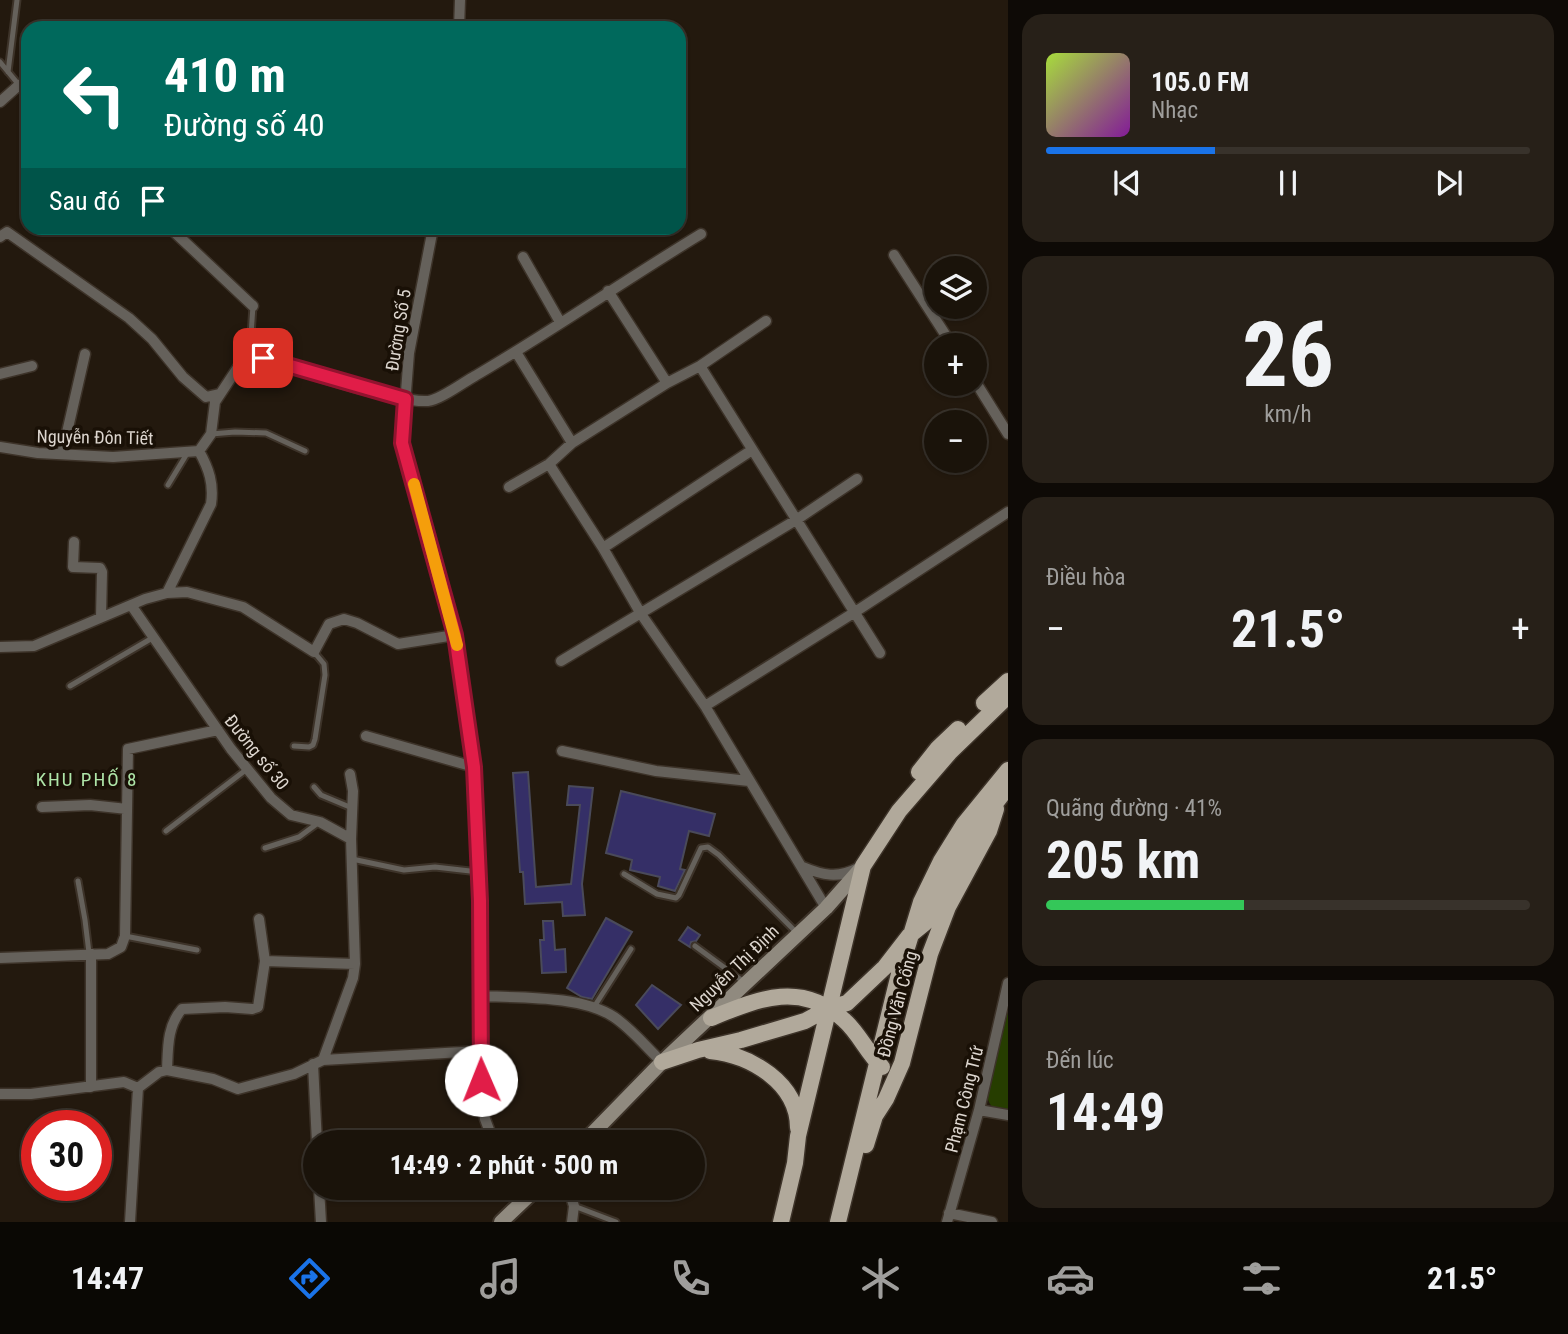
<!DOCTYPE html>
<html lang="vi">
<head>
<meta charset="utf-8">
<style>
  body { margin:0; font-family:"Roboto Condensed",sans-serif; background:#272018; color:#f1f3f6; height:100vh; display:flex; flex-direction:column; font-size:26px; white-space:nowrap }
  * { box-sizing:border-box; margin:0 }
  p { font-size:23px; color:#9f9e9c }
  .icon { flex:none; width:38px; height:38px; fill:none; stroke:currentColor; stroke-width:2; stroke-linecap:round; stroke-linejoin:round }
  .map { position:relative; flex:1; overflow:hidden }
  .panel { display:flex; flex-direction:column; gap:14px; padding:14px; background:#0e0a06; width:560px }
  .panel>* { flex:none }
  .banner { position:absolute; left:21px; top:21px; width:665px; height:214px; border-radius:21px; box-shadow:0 2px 5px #0004,0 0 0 2px #38322b; background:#00695c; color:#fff; overflow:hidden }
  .tools { position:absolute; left:924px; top:256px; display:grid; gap:14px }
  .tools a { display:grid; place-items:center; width:63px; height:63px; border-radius:50%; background:#1a130a; box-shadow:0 2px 5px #0004,0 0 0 2px #38322b; font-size:35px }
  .speed { position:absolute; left:21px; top:1110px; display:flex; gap:14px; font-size:35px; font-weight:700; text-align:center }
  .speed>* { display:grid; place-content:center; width:91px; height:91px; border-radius:50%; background:#1a130a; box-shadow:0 2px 5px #0004,0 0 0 2px #38322b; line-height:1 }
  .speed .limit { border:10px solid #d22; background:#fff; color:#111 }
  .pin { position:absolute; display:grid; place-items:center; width:60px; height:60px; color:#fff; margin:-30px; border-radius:14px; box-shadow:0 4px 10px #0006 }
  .me { position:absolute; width:77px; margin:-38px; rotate:359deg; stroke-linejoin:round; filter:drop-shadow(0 0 5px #0008) }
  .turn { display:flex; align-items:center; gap:24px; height:147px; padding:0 28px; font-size:32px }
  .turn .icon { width:91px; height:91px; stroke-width:2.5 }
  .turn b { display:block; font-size:49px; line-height:60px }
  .then { display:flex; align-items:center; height:66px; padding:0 28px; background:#0003; gap:14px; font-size:26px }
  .big { font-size:52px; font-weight:700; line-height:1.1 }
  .panel .tile { flex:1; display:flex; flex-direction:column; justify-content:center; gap:10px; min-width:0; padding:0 24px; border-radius:21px; background:#272018 }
  .panel .dial { align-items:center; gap:0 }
  .dial b { font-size:91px; line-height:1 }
  .song { display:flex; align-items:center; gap:21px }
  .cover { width:84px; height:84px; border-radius:10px; background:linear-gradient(135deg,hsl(80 70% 55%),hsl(290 70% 35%)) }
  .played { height:7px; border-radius:4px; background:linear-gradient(90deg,#1a73e8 35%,#38322b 35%) }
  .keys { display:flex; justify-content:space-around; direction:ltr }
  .heat { display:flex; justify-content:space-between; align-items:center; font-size:38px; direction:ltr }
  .charge { height:10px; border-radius:5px; background:linear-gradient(90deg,#34c759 41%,#38322b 0) }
  .trip { position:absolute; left:303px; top:1130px; width:402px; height:70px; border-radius:35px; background:#1a130a; box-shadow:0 2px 5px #0004,0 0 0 2px #38322b; font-weight:700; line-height:70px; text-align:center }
  .dock { display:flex; height:112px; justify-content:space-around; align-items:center; background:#0a0804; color:#9f9e9c }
  .dock .icon { width:49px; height:49px }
  .dock .selected { color:#1a73e8 }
  .dock b { font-size:32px; color:#f1f3f6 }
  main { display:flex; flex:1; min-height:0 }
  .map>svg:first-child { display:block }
  .green { fill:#263d00 }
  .building { fill:#352f67; stroke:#4a4a5a; stroke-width:2 }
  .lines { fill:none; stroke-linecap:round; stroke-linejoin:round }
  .service-casing { stroke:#3d3329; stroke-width:9 }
  .minor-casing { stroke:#3d3329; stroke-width:13 }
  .secondary-casing { stroke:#3d3329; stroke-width:18 }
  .primary-casing { stroke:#3d3329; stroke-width:19 }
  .service { stroke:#65615b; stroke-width:5 }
  .minor { stroke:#65615b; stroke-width:10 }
  .secondary { stroke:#908a7f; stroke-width:14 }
  .primary { stroke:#b1a99b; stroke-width:16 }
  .route-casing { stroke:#92132f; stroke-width:18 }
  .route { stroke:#e11d48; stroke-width:12 }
  .slow { stroke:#f59e0b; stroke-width:12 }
  .labels { text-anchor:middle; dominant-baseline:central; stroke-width:7; stroke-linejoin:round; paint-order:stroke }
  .street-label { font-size:18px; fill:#ddd6cf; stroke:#191006 }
  .neighbourhood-label { font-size:19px; letter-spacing:2px; fill:#aee5a8; stroke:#191006 }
</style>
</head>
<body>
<main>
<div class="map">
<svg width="1008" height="1222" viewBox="0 0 1008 1222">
  <rect width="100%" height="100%" fill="#23190e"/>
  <path class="green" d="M1008 1012V1114C996 1111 989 1108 987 1095Z"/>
  <path class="building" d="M528 772 536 887 571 884 580 805H567L569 786 593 788 582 884 585 915 563 916 562 902 525 904 523 872H520L513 773Z
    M621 791 715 814 709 836 689 831 680 869 685 870 675 891 658 886 660 877 630 870 632 860 606 853Z
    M606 918 632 932 592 999 582 997 567 988Z
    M543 921H553L555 950 565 949 566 972 542 973 540 940H544Z
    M688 927 700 935 696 941 691 942 690 947 679 940Z
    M652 985 681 1005 658 1029 636 1005Z"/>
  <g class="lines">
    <defs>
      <path id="service" d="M0 62 19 85
        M8 72 17 0
        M250 349 253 306
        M211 434 235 432 266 433 305 451
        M168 485 188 452
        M70 686 154 637
        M294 746 309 747 313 745 315 739 325 675 324 664 314 652
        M314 787 321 795 352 808
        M166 831 247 769
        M265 848 299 837 318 823
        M352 859 404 870 435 867 479 872
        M624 874 657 894 676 898 679 895 701 848 708 847 719 855 797 933
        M78 881 85 920 89 953
        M125 936 197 950
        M695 946 744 982
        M594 1007 631 949
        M574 1206 616 1222"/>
      <path id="minor" d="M459 28 460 0
        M0 102 19 85 28 93
        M170 228 253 306
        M433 228 409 353 402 443 455 635 466 702 474 767 480 901 481 1080 485 1119 494 1143
        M0 237 7 232 129 318 152 339 183 377 206 397 219 394
        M894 255 952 345
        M523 257 560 322
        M608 291 667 383
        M516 352 572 443
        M700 366 880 653
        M0 374 32 366
        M975 381 1008 434
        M0 447 38 453 113 457 199 451 211 434 215 402 250 349C276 366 398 403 428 401 440 400 464 382 475 376 552 331 625 280 701 234
        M62 454 85 354
        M549 464 603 548 641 614 705 706 826 908
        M509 487 549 464 572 443 667 383 700 366 766 321
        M74 542 73 567 100 568 102 572 101 617
        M603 548 752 450
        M167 593 211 504C214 484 209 469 199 451
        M131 605 231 749 271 798 291 815 320 822 351 839 355 964 353 978 323 1060
        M0 647 34 646 145 599 167 593 187 592 243 607 314 652 329 624 344 619 357 623 398 644 455 635
        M561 661 796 520 857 479
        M705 706 855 612 1008 512
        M366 736 474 767
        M562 751 656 771 749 781
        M350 774 353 791 351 839
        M42 807 90 805 127 809
        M803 867C822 875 838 879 858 868
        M0 958 108 954 121 947 125 936 128 749 218 730
        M265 961 355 964
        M481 996C520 998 581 995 614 1017 632 1029 647 1048 662 1062
        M313 1064 317 1143
        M167 1070C168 1048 167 1026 182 1009L225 1007 252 1009 258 1007 265 961 259 919
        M91 1087V954
        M0 1094H31L124 1082 138 1088 159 1072 167 1070 213 1079 238 1089 294 1074 323 1060 480 1051
        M979 1110 1008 1115
        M319 1188 321 1222
        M568 1188 574 1206 572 1222
        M949 1213 992 1222
        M130 1222 138 1088
        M947 1222 979 1110 1008 983"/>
      <path id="secondary" d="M583 1143 662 1062 826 908 863 866
        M501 1222 537 1188"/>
      <path id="primary" d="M984 703 1008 681
        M919 772 938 748 958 729
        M711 1018C758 999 801 980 844 1020 859 1033 867 1053 882 1067
        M710 1051C751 1055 798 1083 798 1128
        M662 1062 698 1050 741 1040 805 1021 829 1008 847 1003 885 967 909 936 925 923 952 867 974 831 1008 787
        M866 1145 875 1116 886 1099 902 1063 930 954 948 907 989 831 996 809
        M781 1222 795 1163 798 1136 863 866 899 811 950 752 1008 696
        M838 1222 899 974 921 902 941 861 964 824 1008 770"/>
    </defs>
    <use href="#service" class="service-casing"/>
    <use href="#minor" class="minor-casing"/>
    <use href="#secondary" class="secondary-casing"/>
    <use href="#primary" class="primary-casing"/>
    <use href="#service" class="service"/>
    <use href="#minor" class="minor"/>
    <use href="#secondary" class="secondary"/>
    <use href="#primary" class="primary"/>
  </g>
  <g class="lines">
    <defs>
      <path id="route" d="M263 358 405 399 402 443 455 635 474 767 480 901 481 1080"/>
    </defs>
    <use href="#route" class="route-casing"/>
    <use href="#route" class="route"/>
    <path class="slow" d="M414 484 457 645"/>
  </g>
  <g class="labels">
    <g class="street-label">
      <text transform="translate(398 330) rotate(-81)">Đường Số 5</text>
      <text transform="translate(95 437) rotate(1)">Nguyễn Đôn Tiết</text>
      <text transform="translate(257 752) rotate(51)">Đường số 30</text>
      <text transform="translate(734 968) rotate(-44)">Nguyễn Thị Định</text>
      <text transform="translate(897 1004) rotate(-75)">Đồng Văn Cống</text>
      <text transform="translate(964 1099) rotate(-76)">Phạm Công Trứ</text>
    </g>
    <g class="neighbourhood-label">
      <text x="87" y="779">KHU PHỐ 8</text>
    </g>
  </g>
</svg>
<div class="tools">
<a><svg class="icon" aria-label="layers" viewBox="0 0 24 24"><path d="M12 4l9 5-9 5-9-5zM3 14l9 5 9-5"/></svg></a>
<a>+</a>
<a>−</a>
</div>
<div class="speed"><div class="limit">30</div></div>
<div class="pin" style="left:263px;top:358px;background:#d93025"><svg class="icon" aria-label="arrive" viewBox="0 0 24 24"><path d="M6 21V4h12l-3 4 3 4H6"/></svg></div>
<svg class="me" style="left:481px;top:1080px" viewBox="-20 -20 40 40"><circle r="19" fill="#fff"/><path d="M0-13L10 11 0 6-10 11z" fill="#e11d48"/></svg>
<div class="trip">14:49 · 2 phút · 500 m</div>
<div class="banner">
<div class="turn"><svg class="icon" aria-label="left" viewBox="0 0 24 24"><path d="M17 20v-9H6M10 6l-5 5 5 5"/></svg><div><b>410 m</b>Đường số 40</div></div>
<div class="then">Sau đó<svg class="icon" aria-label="arrive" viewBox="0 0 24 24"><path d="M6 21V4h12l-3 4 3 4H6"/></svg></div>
</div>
</div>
<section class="panel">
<div class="tile">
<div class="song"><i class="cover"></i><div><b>105.0 FM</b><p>Nhạc</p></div></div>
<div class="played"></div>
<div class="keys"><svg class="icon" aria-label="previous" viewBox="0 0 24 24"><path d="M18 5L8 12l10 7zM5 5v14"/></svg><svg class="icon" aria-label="pause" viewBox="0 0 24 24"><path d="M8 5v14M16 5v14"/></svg><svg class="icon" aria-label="next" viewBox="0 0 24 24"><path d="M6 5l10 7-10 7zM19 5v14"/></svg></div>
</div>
<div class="tile dial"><b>26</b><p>km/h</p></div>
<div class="tile"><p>Điều hòa</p>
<div class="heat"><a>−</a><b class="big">21.5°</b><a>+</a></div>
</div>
<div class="tile"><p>Quãng đường · 41%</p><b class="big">205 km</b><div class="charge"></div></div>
<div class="tile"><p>Đến lúc</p><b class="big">14:49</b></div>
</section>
</main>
<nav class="dock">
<b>14:47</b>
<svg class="icon selected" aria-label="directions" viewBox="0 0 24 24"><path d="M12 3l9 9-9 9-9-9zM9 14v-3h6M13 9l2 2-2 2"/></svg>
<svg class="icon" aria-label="music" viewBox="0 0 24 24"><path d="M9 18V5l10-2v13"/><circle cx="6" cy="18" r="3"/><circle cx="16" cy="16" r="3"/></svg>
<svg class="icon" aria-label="phone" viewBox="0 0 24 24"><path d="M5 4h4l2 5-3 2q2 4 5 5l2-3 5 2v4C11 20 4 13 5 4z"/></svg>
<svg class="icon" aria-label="climate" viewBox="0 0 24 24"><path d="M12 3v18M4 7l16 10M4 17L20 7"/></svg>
<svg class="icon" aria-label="car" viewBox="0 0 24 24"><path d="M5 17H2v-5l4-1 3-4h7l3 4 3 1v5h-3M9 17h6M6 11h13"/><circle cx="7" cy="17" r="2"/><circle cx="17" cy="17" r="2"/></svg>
<svg class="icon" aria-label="filters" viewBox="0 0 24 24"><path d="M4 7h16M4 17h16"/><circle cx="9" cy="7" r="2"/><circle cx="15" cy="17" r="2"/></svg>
<b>21.5°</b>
</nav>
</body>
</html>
